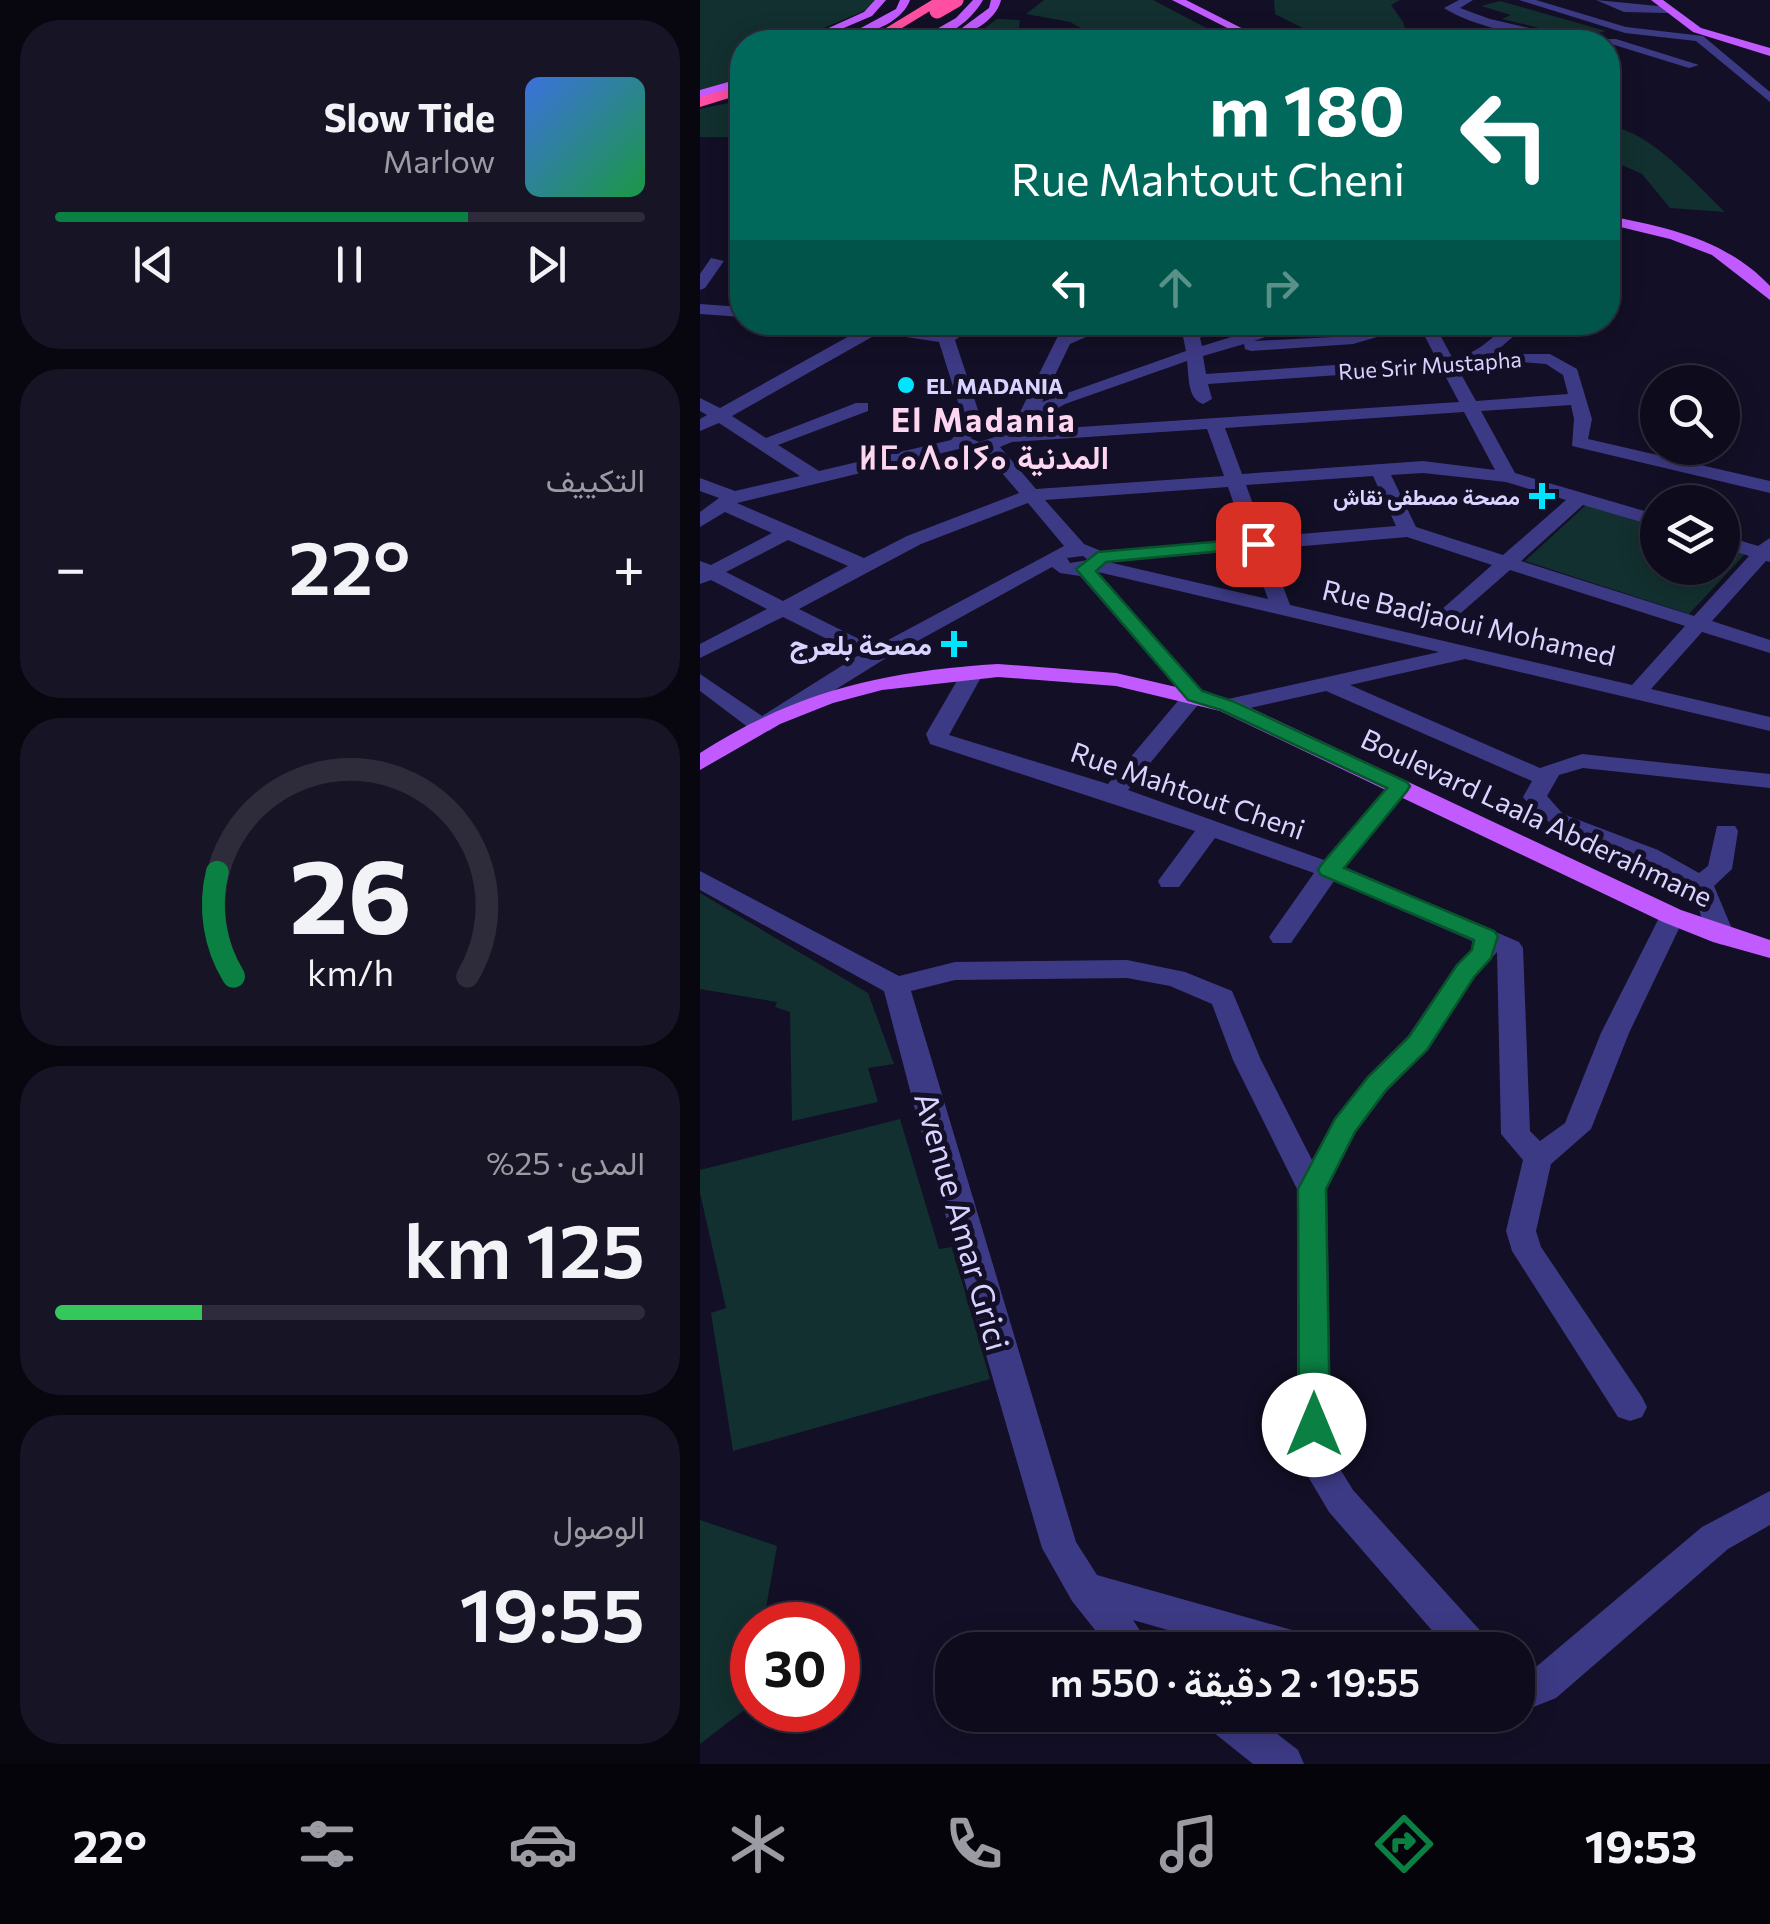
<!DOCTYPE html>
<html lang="ar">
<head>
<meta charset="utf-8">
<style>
  body { margin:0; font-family:Commissioner,Vazirmatn,"Noto Sans Tifinagh",sans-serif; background:#171425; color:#f1f3f6; direction:rtl; height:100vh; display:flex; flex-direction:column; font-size:38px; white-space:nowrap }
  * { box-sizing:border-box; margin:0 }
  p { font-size:32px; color:#9b9ba3 }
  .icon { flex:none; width:55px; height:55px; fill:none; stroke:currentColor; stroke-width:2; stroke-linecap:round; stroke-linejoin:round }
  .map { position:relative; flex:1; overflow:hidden; direction:ltr }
  .sheet { display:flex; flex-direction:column; gap:20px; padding:20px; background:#08060f; width:700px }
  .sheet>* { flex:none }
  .top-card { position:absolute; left:30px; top:30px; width:890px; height:305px; border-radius:40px; box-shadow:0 5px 25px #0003,0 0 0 2px #2e2b3b; direction:rtl; background:#00695c; color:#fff; overflow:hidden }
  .buttons { position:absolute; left:940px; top:365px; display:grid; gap:20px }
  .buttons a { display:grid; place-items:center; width:100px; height:100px; border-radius:50%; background:#0e0b1c; box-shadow:0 5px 25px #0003,0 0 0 2px #2e2b3b; font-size:50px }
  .speed { position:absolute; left:30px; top:1602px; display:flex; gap:20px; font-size:50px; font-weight:700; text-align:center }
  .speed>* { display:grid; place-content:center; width:130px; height:130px; border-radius:50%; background:#0e0b1c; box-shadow:0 5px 25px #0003,0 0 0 2px #2e2b3b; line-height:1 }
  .speed .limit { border:15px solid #d22; background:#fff; color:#111 }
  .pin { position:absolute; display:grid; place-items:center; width:85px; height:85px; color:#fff; margin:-42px; border-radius:20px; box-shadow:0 5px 15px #0006 }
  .me { position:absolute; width:110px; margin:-55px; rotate:0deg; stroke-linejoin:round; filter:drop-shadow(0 0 8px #0008) }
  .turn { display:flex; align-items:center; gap:35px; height:210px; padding:0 50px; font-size:45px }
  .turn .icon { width:130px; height:130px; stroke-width:2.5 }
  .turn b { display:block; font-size:70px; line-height:85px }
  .lanes { display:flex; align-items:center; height:95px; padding:0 50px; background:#0003; justify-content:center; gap:50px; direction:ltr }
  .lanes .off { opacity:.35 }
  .big { font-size:75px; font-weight:600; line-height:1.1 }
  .sheet .card { flex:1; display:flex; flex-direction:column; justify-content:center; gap:15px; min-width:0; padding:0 35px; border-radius:40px; background:#171425 }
  .sheet .dial { align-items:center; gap:0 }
  .dial svg { height:260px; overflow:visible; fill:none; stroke:#2e2b3b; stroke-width:7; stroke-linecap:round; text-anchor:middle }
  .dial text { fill:#f1f3f6; stroke:none }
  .song { display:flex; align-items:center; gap:30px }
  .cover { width:120px; height:120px; border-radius:15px; background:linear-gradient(135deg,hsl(220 70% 55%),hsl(140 70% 35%)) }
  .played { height:10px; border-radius:5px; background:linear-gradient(90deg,#0b8043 70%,#2e2b3b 70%) }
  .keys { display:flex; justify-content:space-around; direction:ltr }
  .heat { display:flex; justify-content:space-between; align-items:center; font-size:55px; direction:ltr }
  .charge { height:15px; border-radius:8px; background:linear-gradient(90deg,#34c759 25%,#2e2b3b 0) }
  .trip { position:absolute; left:235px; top:1632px; width:600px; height:100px; border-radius:40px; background:#0e0b1c; box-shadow:0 5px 25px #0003,0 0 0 2px #2e2b3b; font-weight:600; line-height:100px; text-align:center; direction:rtl }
  .menu { display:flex; height:160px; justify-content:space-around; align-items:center; background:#06040b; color:#9b9ba3 }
  .menu .icon { width:70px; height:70px }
  .menu .active { color:#0b8043 }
  .menu b { font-size:45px; color:#f1f3f6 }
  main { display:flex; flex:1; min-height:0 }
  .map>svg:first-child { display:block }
  .green { fill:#12302f }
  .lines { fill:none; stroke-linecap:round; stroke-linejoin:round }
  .minor { fill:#3d3a85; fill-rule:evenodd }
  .major { fill:#c25bff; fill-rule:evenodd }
  .highway { fill:#ff4fa3; fill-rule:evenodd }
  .highway-bridge { stroke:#ff4fa3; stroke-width:15 }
  .route { fill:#0b8043; stroke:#07532c; stroke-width:2.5 }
  .poi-dot { fill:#00e5ff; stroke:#130f26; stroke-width:4 }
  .labels { text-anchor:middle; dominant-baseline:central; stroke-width:10; stroke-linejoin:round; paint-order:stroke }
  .far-street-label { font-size:22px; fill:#d9d4ff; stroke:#130f26 }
  .far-poi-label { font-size:22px; font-weight:bold; fill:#d9d4ff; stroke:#130f26; text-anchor:start }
  .street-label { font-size:28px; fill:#d9d4ff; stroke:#130f26 }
  .poi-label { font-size:28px; font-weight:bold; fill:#d9d4ff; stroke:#130f26; text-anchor:end }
  .far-district-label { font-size:32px; font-weight:bold; letter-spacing:2.5px; fill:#ffd6f0; stroke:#130f26 }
  .near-street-label { font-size:32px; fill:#d9d4ff; stroke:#130f26 }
</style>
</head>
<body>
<main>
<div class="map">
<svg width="1070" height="1764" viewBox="0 0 1070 1764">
  <rect width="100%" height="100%" fill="#130f26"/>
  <path class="green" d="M0 0H176L164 11 112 33 122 38 119 42H42V78L0 90Z
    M344 0H453L533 42H405L370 22 326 14Z
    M574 0H700L691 5 703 22 709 42H630L575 14Z
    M800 1 906 31 881 38 802 19 811 15 781 6Z
    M297 19 320 20 318 35 344 42H266Z
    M42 100V150H36L35 141 30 137H0V109Z
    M908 127C945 126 998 186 1025 212L970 208 942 174 908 159Z
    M886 505 957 527 958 568H1022L1023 547 1045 554 989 614 825 561Z
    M0 893 168 993 194 1064 168 1068 178 1102 92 1121 90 1012 75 1007 77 1002 0 989Z
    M200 1119 239 1249 252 1247 290 1379 33 1451 11 1313 26 1308 0 1193V1170Z
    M0 1520 77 1546 63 1625H52V1704L0 1744Z"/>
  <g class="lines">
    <path class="minor" d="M759 0H773L760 8 790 19 891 42C853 44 776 29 744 8Z
      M819 0H836L926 27 1003 36 1070 92V102L996 41 925 33Z
      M896 0 968 7 974 10 968 13 924 12Z
      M908 39H916L999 65 989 68 908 43Z
      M11 258 24 261 5 288 0 290V274Z
      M0 304 42 307V317L0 314Z
      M132 322H175L243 333 260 322H280L255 340 282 422 304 426 319 414 365 322H381L377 330 396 322H420L370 344 342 402 486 351 480 322H496L497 327 528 322 500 338 502 346 580 322H606L554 341 633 337 696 322H733L752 357C790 354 793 322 830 322L793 354H850L877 369 892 419 888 439 1070 481V493L872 446 874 419 871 405 781 411 815 473 958 515V527L883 505 821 561 994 616 1049 556 1022 547V535L1058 546 1070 538V562L1066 561 1012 621 1070 640V653L1002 632 951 689 1070 717V731L765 659 650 685 840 768 882 754 1070 774V788L883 768 859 775 847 796 863 814 958 850 999 873 1008 866 1017 826H1035L1038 831 1032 869 1014 886 1035 936 1022 945C998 938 1004 901 987 887 938 846 861 850 823 797L832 781 626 691 528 713 517 706 528 699 739 652 398 572 506 695 428 790 624 860 692 781H708L712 786 708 791 645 867 819 942 823 948 830 1131 840 1141 865 1123 901 1033 963 910 972 908 985 916 929 1033 891 1129 851 1164 836 1231 841 1247 942 1397 947 1407 942 1417 930 1421 918 1417 812 1251 806 1231 823 1160 801 1134 797 952 774 977 728 1050 687 1091 656 1132 627 1189 631 1425 637 1464 653 1490 786 1637 792 1650H749L629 1512 603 1468 597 1425V1189L533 1060 512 1004 470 986 427 978 255 980 211 991 376 1542 397 1575 599 1632 612 1637 618 1650H537L433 1620 453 1650H411L372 1601 342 1548 217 1117 184 991 0 890V871L199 976 255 962 427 960 485 972 532 991 561 1060 612 1160 635 1118 667 1077 708 1036 756 965 771 950 772 941 634 881 591 943H573L569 937 614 873 515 838 479 887H461L458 881 495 831 230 744 226 734 265 667 273 666 284 672 249 735 408 784 483 695 380 576 360 573 352 567 183 660 69 731H53L0 691V674L62 716 159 655 83 617 0 658V644L67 609 11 580 0 584V561L11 565 72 533 25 512 0 527V512L19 498 0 491V478L35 491 100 476 19 423 0 431V419L7 415 0 411V398L20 408 160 330ZM719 325 736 358 506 374 503 356 544 344 545 349 551 351 653 344ZM179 333 239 342 265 424 251 440 119 471 78 445 168 411V403H156L66 438 32 416ZM487 361C489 375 487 399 503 404L512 399 508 384 741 368 759 402 319 431 365 404ZM821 362 846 364 863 375 868 394 776 401 757 367ZM764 412 795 470 723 461 542 474 525 428ZM507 429 524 476 336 489 300 447 312 442ZM288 432 295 437 279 442 270 438ZM263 448 284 452 319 493 207 536 164 558 37 503ZM723 473 806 482 866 500 803 555 716 527 691 475ZM673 476 696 526 565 537 546 485ZM528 487 546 539 401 551 384 544 345 500ZM328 503 364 546 175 647 99 609 221 544ZM707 537 792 565 732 618 729 622 732 626H746L810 570 985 626 932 685 590 605 569 549ZM88 540 148 566 83 601 26 572ZM550 550 568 599 408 562ZM383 556 388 560 370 563 367 558Z
      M1070 1491V1525L1028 1549 856 1698 818 1713V1677L830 1672 1002 1527Z
      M503 1715H553L598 1750 604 1764H553L508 1728Z"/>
    <path class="major" d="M175 0H186L172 16 139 30 156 35V39L122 31 164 12Z
      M200 0H210C204 18 178 32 159 33V29L196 9Z
      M273 0H283C269 24 242 42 214 42L256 18Z
      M291 0H301C298 15 277 33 262 32V28L289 8Z
      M472 0H486L569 42H555Z
      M951 0H963L1001 28 1070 48V56L993 32Z
      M42 78V86L0 98V90Z
      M908 216C967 227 1027 240 1070 286V300L1012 255 970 239 908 224Z
      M298 664 416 673 536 701 981 910 1070 940V958L1013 942 963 922 520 711 416 686 298 677 182 690 133 703 80 724 0 770V753C96 691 185 671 298 664Z"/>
    <path class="highway" d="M232 0H248L179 42H163Z
      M42 85V94L0 107V97Z"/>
    <path class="highway-bridge" d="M237 11 256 0"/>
  </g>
  <path class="route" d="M558 538 566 544 564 547 406 562 396 571 502 691 535 702 707 782 710 786 707 791 644 868 794 931 798 936 791 958 774 977 727 1050 686 1090 655 1132 626 1189 630 1425 625 1434 614 1438 603 1434 599 1425 598 1189 635 1119 668 1077 709 1037 757 965 772 950 774 940 621 875 618 870 621 865 687 788 521 710 488 700 376 569 398 552Z"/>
  <g class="poi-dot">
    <circle cx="206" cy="385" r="10"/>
    <path d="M837 481h10v10h10v10h-10v10h-10v-10h-10v-10h10z"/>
    <path d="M249 629h10v10h10v10h-10v10h-10v-10h-10v-10h10z"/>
  </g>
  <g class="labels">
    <g class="far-street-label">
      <text transform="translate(730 365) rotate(-4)">Rue Srir Mustapha</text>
    </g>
    <g class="far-poi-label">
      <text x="226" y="385">EL MADANIA</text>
      <text x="820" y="496" text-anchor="end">مصحة مصطفى نقاش</text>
    </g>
    <g class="street-label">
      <text transform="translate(769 622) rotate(13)">Rue Badjaoui Mohamed</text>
      <text transform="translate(488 790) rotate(19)">Rue Mahtout Cheni</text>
      <text transform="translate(837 817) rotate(25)">Boulevard Laala Abderahmane</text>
    </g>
    <g class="poi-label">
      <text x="232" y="644">مصحة بلعرج</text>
    </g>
    <g class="far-district-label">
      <text x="284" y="419">El Madania<tspan x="284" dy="37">ⵍⵎⴰⴷⴰⵏⵢⴰ المدنية</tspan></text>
    </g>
    <g class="near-street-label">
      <text transform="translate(263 1221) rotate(74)">Avenue Amar Grici</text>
    </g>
  </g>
</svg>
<div class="buttons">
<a><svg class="icon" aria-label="search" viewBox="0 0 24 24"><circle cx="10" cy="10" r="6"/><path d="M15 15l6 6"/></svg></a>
<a><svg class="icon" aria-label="layers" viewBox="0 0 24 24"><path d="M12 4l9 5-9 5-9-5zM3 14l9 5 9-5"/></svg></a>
</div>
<div class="speed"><div class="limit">30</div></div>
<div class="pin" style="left:558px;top:544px;background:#d93025"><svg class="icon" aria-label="arrive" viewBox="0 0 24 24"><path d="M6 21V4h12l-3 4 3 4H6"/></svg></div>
<svg class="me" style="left:614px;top:1425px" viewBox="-20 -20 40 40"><circle r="19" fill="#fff"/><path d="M0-13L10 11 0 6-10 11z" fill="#0b8043"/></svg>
<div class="trip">19:55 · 2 دقيقة · 550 m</div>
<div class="top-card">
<div class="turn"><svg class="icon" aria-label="left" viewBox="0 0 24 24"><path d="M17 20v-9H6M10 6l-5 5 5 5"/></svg><div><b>180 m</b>Rue Mahtout Cheni</div></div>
<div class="lanes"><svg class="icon" aria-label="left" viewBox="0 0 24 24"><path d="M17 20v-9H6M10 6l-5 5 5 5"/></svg><svg class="icon off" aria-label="ahead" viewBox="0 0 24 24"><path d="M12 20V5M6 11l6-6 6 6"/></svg><svg class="icon off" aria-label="right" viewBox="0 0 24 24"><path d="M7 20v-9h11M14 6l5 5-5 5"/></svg></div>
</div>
</div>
<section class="sheet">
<div class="card">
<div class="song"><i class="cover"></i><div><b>Slow Tide</b><p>Marlow</p></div></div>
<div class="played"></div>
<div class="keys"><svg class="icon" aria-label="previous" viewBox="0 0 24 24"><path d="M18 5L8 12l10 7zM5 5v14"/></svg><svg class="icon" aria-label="pause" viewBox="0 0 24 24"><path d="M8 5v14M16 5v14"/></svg><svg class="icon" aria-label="next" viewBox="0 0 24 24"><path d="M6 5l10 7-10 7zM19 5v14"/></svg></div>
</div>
<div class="card"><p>التكييف</p>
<div class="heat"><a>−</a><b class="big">22°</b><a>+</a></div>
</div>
<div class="card dial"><svg viewBox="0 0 100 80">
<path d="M14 69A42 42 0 1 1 86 69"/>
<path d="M14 69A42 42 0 0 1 9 37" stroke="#0b8043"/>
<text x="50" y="56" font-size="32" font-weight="700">26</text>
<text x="50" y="72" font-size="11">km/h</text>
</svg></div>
<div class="card"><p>المدى · 25%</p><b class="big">125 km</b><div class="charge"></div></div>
<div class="card"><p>الوصول</p><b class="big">19:55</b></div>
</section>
</main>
<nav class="menu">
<b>19:53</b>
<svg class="icon active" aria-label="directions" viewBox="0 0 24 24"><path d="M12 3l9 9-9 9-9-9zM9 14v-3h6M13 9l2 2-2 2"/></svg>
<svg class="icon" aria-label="music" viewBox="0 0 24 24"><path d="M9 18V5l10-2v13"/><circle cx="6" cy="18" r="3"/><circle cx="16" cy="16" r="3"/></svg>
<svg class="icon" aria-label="phone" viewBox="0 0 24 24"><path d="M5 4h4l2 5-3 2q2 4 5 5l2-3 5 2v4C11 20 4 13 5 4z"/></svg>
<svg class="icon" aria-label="climate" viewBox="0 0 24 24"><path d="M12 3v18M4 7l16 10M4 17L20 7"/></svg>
<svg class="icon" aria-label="car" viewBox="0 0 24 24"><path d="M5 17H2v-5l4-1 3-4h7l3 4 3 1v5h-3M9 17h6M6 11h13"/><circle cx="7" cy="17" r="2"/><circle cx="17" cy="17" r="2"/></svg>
<svg class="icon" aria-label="filters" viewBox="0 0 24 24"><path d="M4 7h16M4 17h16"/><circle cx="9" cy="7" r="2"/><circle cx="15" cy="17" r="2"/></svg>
<b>22°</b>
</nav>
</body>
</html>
